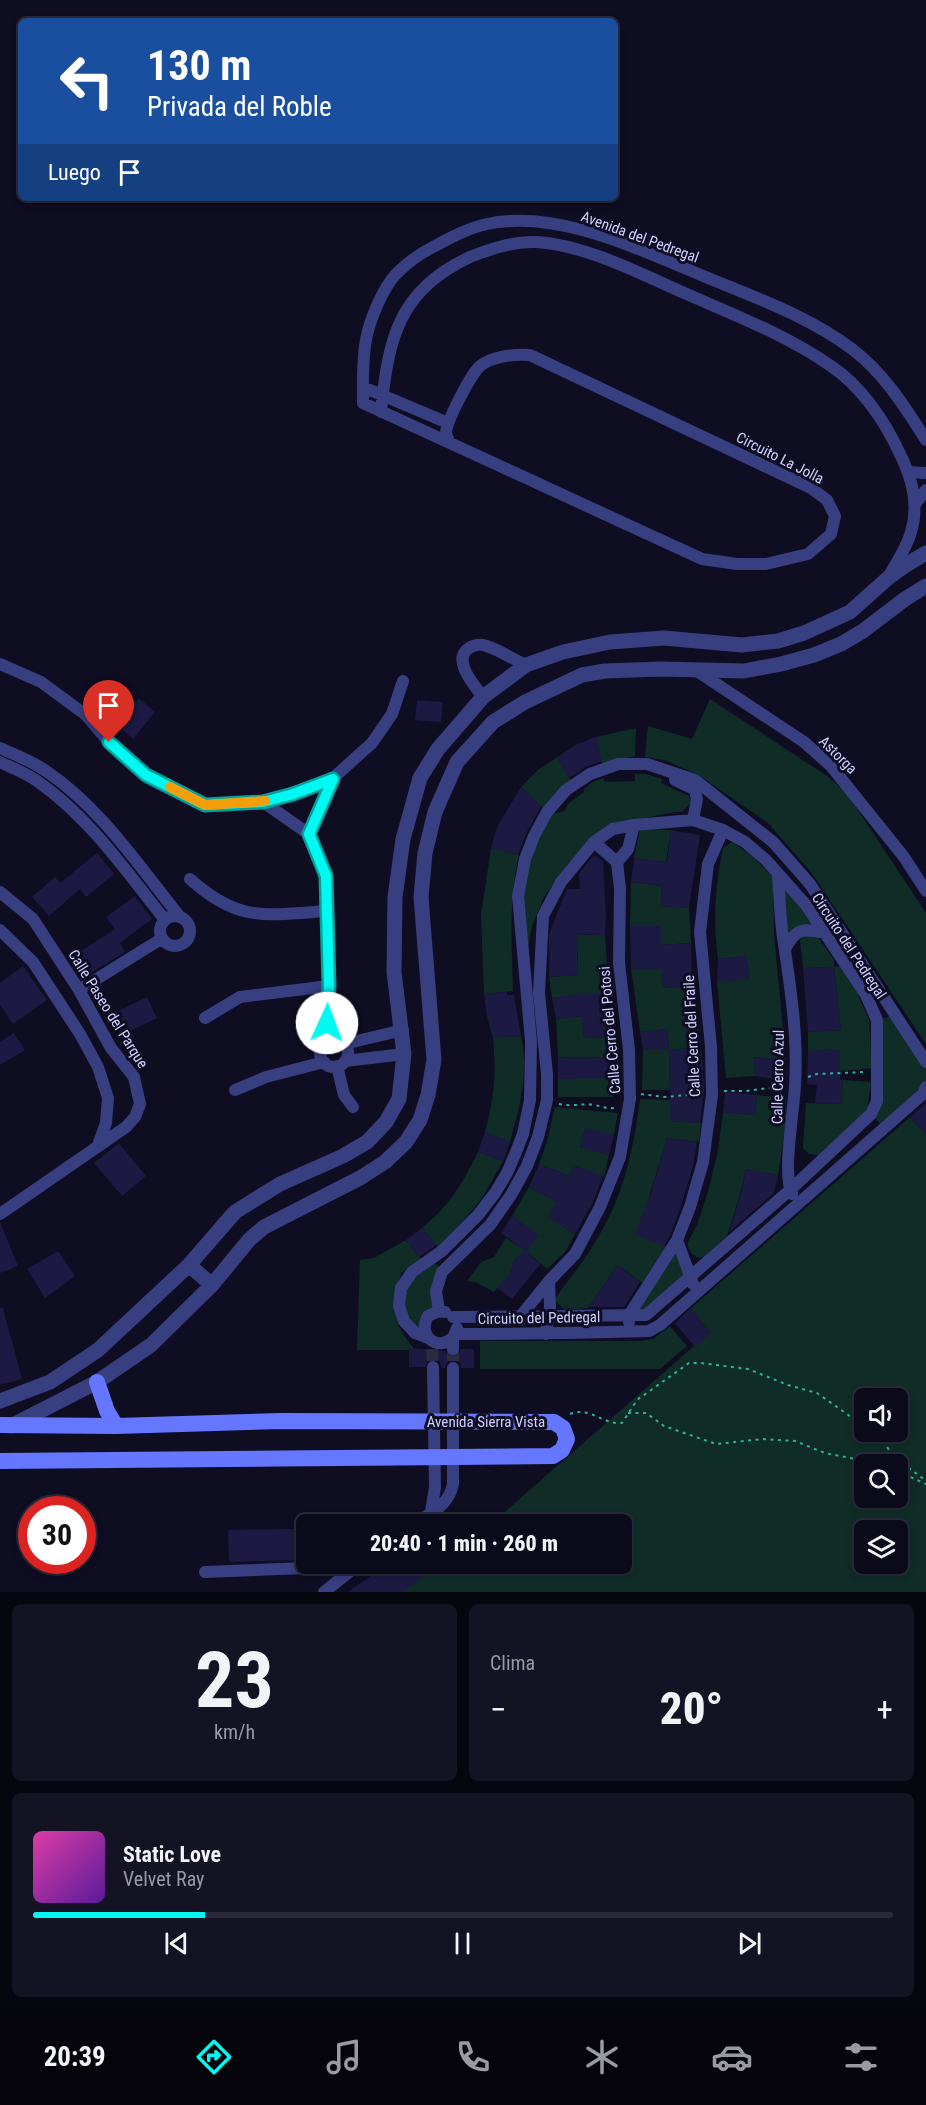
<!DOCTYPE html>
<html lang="es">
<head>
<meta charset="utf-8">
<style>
  body { margin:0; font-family:"Roboto Condensed",sans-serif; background:#131323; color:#f1f3f6; height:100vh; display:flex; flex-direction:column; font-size:22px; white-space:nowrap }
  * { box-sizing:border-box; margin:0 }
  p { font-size:20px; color:#999aa2 }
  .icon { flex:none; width:33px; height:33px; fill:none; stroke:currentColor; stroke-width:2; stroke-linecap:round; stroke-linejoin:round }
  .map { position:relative; height:1592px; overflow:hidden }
  .drawer { display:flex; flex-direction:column; gap:12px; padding:12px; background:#06060e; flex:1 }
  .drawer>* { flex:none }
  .guide { position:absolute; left:18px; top:18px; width:600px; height:183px; border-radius:9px; box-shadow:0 3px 9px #0003,0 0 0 2px #2a2b39; background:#1a4fa0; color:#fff; overflow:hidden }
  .buttons { position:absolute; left:854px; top:1388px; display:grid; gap:12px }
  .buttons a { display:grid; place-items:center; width:54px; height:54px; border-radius:9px; background:#0a0a1a; box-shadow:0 3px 9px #0003,0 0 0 2px #2a2b39; font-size:30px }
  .speed { position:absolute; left:18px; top:1496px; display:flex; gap:12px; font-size:30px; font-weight:700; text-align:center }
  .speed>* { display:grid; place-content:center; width:78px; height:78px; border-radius:50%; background:#0a0a1a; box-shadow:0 3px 9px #0003,0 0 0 2px #2a2b39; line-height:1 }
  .speed .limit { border:9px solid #d22; background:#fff; color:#111 }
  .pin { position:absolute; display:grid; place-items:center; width:51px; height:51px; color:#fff; margin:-62px -26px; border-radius:50% 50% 50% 0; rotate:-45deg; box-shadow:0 0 6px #0007 }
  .pin .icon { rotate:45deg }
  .me { position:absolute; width:66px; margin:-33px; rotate:2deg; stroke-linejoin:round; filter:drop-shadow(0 0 4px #0008) }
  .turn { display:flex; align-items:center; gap:21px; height:126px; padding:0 30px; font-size:27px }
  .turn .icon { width:78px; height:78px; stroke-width:2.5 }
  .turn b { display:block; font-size:42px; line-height:51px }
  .then { display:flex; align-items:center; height:57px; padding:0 30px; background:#0003; gap:12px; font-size:22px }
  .big { font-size:45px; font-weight:800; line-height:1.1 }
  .drawer .tile { flex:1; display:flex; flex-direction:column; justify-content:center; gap:9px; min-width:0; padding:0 21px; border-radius:9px; background:#131323 }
  .drawer .dial { align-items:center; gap:0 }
  .dial b { font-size:78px; line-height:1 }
  .song { display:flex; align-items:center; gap:18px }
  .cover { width:72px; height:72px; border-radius:9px; background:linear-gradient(135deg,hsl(320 70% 55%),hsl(270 70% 35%)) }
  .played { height:6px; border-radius:3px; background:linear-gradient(90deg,#00f9f1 20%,#2a2b39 20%) }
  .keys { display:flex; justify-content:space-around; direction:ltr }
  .heat { display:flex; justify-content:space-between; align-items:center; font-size:33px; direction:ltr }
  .drawer .tiles { flex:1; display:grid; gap:12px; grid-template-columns:1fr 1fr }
  .tile:last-child { grid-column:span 2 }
  .trip { position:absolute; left:296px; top:1514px; width:336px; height:60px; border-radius:9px; background:#0a0a1a; box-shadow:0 3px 9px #0003,0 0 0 2px #2a2b39; font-weight:800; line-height:60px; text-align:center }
  .tabs { display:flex; height:96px; justify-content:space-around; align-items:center; background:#04040a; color:#999aa2 }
  .tabs .icon { width:42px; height:42px }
  .tabs .selected { color:#00f9f1 }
  .tabs b { font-size:27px; color:#f1f3f6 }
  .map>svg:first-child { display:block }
  .green { fill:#102c27; fill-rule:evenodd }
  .building { fill:#1c1943 }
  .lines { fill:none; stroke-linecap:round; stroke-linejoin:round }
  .minor-tunnel { stroke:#2b2a43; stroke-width:12; stroke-dasharray:12 6; stroke-linecap:butt }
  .path { stroke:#2eb39a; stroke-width:2; stroke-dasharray:3 4.5; stroke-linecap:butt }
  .minor { stroke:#383f81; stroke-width:12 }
  .tertiary { stroke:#383f81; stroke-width:15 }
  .secondary { stroke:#6576ff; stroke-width:16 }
  .route-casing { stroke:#00a29d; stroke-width:15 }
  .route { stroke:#00f9f1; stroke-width:10 }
  .slow { stroke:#f59e0b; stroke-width:10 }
  .labels { text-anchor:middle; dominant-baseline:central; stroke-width:6; stroke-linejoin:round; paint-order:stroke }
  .street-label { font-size:15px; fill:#cecfff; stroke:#0e0d22 }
</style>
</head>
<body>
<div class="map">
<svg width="926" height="1592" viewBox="0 0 926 1592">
  <rect width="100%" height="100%" fill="#0e0d22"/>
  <path class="green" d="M710 699 827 776 846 792 926 913V1044L811 872 768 823 697 774 664 760 645 757 648 726 692 739Z
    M636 728 635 756 602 764 596 737Z
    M557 757 571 781 543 808 521 787 538 770Z
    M635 774H646L662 779 661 783 689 796 691 802 682 812H675L629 821 584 847 570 861 544 897 532 926 526 958 522 906 529 860 551 814 564 811 569 803 584 792 583 790 591 783 603 778 605 782 635 781Z
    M640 829 671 830 666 862 634 858Z
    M732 842 751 855 773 877 774 935 786 1060 754 1057 755 1076 726 1078 717 982 749 978 746 956 718 959C713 921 715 886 723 848Z
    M491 848 519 855C508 900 512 945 513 991L484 994 481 915Z
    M778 877 822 931 810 927 788 942Z
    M631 882 662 886 661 906 689 908 691 943 661 945 660 926H630Z
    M549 934 605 935 609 994H580L552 998 549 977 577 975 578 952H549Z
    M805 935 818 937 834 960V967L840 966 857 992 869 1020 872 1068 840 1071 839 1050 808 1051V1032L841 1030 834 967 803 968 800 940Z
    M631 969H662L663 988 692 986 701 1047 669 1050 670 1090H642L643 1050H669L667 1029 640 1032Z
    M895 1015 926 1062V1087L884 1128 871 1114 877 1020Z
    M582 1016 584 1038 613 1037V1058L558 1057 556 1019Z
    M521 1036C529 1073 520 1107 510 1142L485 1132C495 1094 496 1076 493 1037Z
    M586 1077 613 1078V1097H558V1079Z
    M843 1080 871 1082 867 1111 818 1155 809 1154 803 1148 806 1103 841 1104Z
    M757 1095 786 1098 787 1117 778 1175 746 1169 740 1195 727 1236 706 1256 699 1258 692 1254 688 1247V1242L697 1225 709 1188 718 1150 723 1112 755 1115Z
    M640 1099 671 1100V1121L701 1123 699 1142 667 1138 647 1204 636 1234 666 1246 642 1283 618 1265 588 1308 565 1310 554 1300C570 1278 588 1256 601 1232 625 1191 634 1145 640 1099Z
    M555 1107 618 1113 614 1135 585 1129 580 1147 609 1155 604 1177 574 1165 570 1176 539 1164 547 1142Z
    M910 1117 926 1135V1592H399L439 1563H621V1524H491L710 1332 690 1309ZM864 1398H897V1431H864ZM864 1464H897V1497H864ZM864 1530H897V1563H864Z
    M478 1152 503 1161 481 1200 439 1249 422 1228C450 1205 462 1184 478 1152Z
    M529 1187 557 1202 548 1217 575 1234 565 1252 547 1269 526 1251 515 1259 509 1275 494 1292 475 1282 467 1281 481 1262 494 1257 506 1238 526 1251 538 1235 512 1216Z
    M406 1240 422 1261 401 1273C396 1290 392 1314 401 1330 404 1337 411 1344 415 1350H357L360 1260 374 1258Z
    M676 1242 688 1278 647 1314 629 1315Z
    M435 1263 441 1269 436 1308 424 1334C400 1316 400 1314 406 1284Z
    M670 1326 687 1346 660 1369H480V1341H640L653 1339Z"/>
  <path class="building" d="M110 698 127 713 139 698 155 712 133 739 99 710Z
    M417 700 443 702 441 722 415 720Z
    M596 737 602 761 586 767 569 778 557 757 575 745Z
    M521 787 541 806 527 832 518 855 491 848 497 827Z
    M671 830 700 835 689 908 660 906 663 886 631 882 634 858 667 862Z
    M97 853 114 874 86 897 80 889 49 916 32 897 55 877 60 883Z
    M594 855 603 861 606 915 605 935 578 934 577 975 549 977 550 931 567 889H580L579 873Z
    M135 896 152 919 120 943 125 952 88 975 75 955 115 929 106 917Z
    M630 926H661V945L691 943 692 986 663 988 662 969H631Z
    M746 956 749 979 717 982 718 959Z
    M23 966 47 1000 13 1024 0 1005V983Z
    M834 967 841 1030 808 1032 803 968Z
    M507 992V995H514L521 1036 493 1038 487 1017 484 994Z
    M580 994H609L613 1037 584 1038 582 1016 556 1019 552 998Z
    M147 997 157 1018 124 1034 114 1013Z
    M667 1029 669 1050H643L640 1032Z
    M14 1033 25 1050 0 1065V1042Z
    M701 1047 704 1090 700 1123 671 1121 669 1050Z
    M840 1050V1080H843L841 1104 815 1103 817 1085 807 1084 808 1051Z
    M558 1057 613 1058V1078L558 1079Z
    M754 1057 786 1060 787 1081 755 1076Z
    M725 1092 757 1095 755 1115 723 1112Z
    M926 1103V1135L910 1117Z
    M585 1128 614 1135 609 1155 580 1147Z
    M485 1132 510 1142 503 1161 478 1152Z
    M667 1138 697 1142 693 1166 681 1206 670 1236 664 1246 635 1234 650 1196Z
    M119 1143 146 1176 122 1196 94 1163Z
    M539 1164 570 1176 574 1165 603 1176 592 1204 575 1234 548 1217 557 1202 529 1187Z
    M746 1169 778 1175 774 1193 729 1232 742 1190Z
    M512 1216 539 1235 526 1251 540 1264 512 1299 497 1288 509 1275 515 1259 525 1251 501 1233Z
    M0 1222 18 1266 0 1273Z
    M422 1228 436 1245 419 1257 406 1240Z
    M58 1251 75 1276 45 1298 27 1269Z
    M618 1265 640 1282 624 1307H589Z
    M0 1308H3L22 1379 0 1385Z
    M690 1309 711 1333 695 1347 675 1323Z
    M409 1348 445 1351 448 1356 452 1357 458 1356 461 1349H474V1368H461L460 1363 454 1360 448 1361 445 1368H441L440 1362 433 1359 428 1360 425 1367H409Z
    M293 1529H306V1560L229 1562 228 1530Z
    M389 1563H442L402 1592H348Z"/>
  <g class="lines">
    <path class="minor-tunnel" d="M432 1349 433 1367
      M453 1349V1368"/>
    <path class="path" d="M808 1077 817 1074 865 1072
      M724 1091H746L784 1086
      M641 1094 664 1097 701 1094
      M559 1104C571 1107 583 1103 595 1105 603 1107 607 1109 615 1108
      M628 1413H646L664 1426 716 1444 763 1439 795 1441 825 1453 880 1464
      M570 1414C590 1406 603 1425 622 1423L637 1400 689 1363H701L748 1369 788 1385 817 1393 864 1426
      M872 1431 883 1440 892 1455 926 1481
      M897 1471 926 1484"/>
    <path class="minor" d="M363 387 448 423
      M381 412C388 340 398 290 470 257 490 249 514 241 536 242 587 245 643 275 689 295 737 316 788 336 831 366 861 386 885 421 900 454 912 478 919 506 911 532 907 547 896 563 889 576
      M449 442C449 441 446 434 446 433 446 422 471 374 480 366 493 356 514 354 530 355L811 488 827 500 835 516 831 534 808 554 766 564H737L702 559 363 403C363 382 362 361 366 340 369 321 383 288 396 274 407 263 419 254 433 247 450 238 468 228 487 224 557 209 638 249 701 275 753 297 807 315 852 349 884 373 905 407 926 440
      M909 472 926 473
      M915 504 926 490
      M0 664 41 682 86 715 109 742 145 775 205 805 263 802 293 794 332 779 372 743 392 714 403 681
      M697 671 804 742 831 766 904 857 926 891
      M483 697C475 686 451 660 469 648 472 646 478 644 483 645 495 647 514 660 526 665
      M0 748C15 755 32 761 46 771 100 807 139 866 180 917
      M0 762C12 768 26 773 37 781 89 817 126 871 165 920
      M675 780 694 789 697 799 693 820
      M263 802 309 834 325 876 329 986 327 1042
      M309 834 332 779
      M617 862 628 849 634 825
      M778 876C780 899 780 922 784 944 791 991 798 1038 795 1085 794 1111 782 1174 792 1194
      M190 879C239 923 265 915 327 911
      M0 892 33 919 79 990 111 1048 134 1077 140 1104 135 1117 126 1127 0 1214
      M160 931a15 15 0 1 1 30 0a15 15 0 1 1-30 0Z
      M0 930 33 962 80 1034 98 1067 108 1098 106 1123 98 1145
      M785 949C796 928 803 928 825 933
      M79 990 161 939
      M205 1018 240 997 329 986
      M320 1053a14 14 0 1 1 28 0a14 14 0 1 1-28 0Z
      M344 1044 403 1030
      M345 1061 404 1054
      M337 1066 344 1095 353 1107
      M235 1090 266 1077 324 1062
      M677 1240 693 1284
      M439 1311 436 1291 442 1272 490 1225 511 1195 527 1166 538 1137 547 1100V1074L539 993 543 916 561 882 594 842 613 829 634 825 693 820 723 830 745 842 766 860 806 905 866 995 877 1020V1101L871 1114 790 1190 646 1315 453 1317
      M445 1312 439 1311 428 1316C417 1335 436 1352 453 1338
      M521 1320 520 1317 549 1281 575 1254 600 1207 620 1157 630 1099 629 1050 619 963 620 889 617 862 594 842
      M629 1322V1315L677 1240 690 1207 703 1162 712 1095 711 1047 700 932 708 864 723 830
      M456 1334C520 1334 585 1333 649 1331L660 1325 923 1094 926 1087
      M546 1334 550 1306 549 1281
      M428 1338 415 1333 404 1321 399 1306 401 1288 412 1272 442 1251 478 1215 495 1193 507 1173 516 1152 523 1134 530 1100 531 1041 518 896 525 859 534 836 547 812 566 790 590 774 618 764H647L695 780 773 842 810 884 926 1062
      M453 1349V1338L457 1328
      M431 1512 435 1487 433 1367
      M414 1524C431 1512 449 1506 453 1484V1368
      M205 1572 357 1566
      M324 1592 358 1565"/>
    <path class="tertiary" d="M189 1265 212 1285
      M0 1401 50 1382 98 1350 189 1265 235 1212 280 1184 343 1156 367 1142 386 1122 399 1099 404 1054 394 972 395 897 403 839 420 778 438 749 483 697 526 665 563 652 610 642 664 638 742 645 778 641 804 633 850 612 888 578 906 565 926 553
      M11 1426 97 1382 151 1345 212 1285 249 1240 264 1227 360 1178 385 1162 406 1142 420 1120 428 1095 434 1060 421 897 425 853 435 812 457 762 493 722 525 702 582 675 605 671 661 669 744 671 781 664 814 655 841 644 863 631 905 599 926 586"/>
    <path class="secondary" d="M97 1382 107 1411 116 1426
      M0 1425 116 1426 280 1421 554 1422 563 1428 567 1439 562 1450 553 1456 0 1461"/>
  </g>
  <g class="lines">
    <defs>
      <path id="route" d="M109 742 146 775 205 805 263 802 293 794 333 779 309 834 326 876 329 986 327 1023"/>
    </defs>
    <use href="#route" class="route-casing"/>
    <use href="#route" class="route"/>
    <path class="slow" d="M170 787 205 805 265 801"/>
  </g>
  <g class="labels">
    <g class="street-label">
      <text transform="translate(640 237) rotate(20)">Avenida del Pedregal</text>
      <text transform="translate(780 458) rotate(27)">Circuito La Jolla</text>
      <text transform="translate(838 755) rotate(45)">Astorga</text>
      <text transform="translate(849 946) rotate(57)">Circuito del Pedregal</text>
      <text transform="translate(108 1009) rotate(58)">Calle Paseo del Parque</text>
      <text transform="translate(610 1030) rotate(-95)">Calle Cerro del Potosi</text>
      <text transform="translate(692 1036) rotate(-93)">Calle Cerro del Fraile</text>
      <text transform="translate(778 1077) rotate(-89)">Calle Cerro Azul</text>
      <text transform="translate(539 1318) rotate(-1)">Circuito del Pedregal</text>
      <text x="486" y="1422">Avenida Sierra Vista</text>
    </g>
  </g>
</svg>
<div class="buttons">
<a><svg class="icon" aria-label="sound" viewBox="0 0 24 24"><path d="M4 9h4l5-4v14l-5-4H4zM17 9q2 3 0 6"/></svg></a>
<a><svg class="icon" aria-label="search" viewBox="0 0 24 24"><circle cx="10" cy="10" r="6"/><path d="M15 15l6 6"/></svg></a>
<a><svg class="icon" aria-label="layers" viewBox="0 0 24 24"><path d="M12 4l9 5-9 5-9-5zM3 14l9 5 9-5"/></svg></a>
</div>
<div class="speed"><div class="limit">30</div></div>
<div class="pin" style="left:109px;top:742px;background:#d93025"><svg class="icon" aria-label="arrive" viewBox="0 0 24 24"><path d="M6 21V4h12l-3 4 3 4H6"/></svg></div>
<svg class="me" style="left:327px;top:1023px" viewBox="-20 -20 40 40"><circle r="19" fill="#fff"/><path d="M0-13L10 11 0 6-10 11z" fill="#00f9f1"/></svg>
<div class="trip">20:40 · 1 min · 260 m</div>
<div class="guide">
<div class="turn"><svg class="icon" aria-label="left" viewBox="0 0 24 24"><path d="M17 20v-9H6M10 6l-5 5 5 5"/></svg><div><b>130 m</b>Privada del Roble</div></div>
<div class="then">Luego<svg class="icon" aria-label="arrive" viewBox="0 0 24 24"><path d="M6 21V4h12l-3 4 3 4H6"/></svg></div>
</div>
</div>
<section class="drawer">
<div class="tiles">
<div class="tile dial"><b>23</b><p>km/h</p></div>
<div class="tile"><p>Clima</p>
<div class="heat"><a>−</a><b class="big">20°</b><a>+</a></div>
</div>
<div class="tile">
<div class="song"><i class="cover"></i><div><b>Static Love</b><p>Velvet Ray</p></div></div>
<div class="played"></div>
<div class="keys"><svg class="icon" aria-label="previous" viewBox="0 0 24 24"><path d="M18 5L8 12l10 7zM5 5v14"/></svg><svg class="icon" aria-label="pause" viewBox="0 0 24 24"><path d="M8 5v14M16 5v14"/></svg><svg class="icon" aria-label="next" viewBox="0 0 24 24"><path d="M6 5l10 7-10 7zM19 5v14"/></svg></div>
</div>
</div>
</section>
<nav class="tabs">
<b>20:39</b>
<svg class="icon selected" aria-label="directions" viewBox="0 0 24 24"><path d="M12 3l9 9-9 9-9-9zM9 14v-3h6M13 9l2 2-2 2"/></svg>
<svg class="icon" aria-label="music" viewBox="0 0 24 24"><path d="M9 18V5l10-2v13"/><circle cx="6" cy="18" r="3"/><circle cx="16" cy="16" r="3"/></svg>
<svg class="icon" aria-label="phone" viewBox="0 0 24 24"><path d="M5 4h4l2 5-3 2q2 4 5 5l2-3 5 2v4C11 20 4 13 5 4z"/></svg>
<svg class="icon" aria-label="climate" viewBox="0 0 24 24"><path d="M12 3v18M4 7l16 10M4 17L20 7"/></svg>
<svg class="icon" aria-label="car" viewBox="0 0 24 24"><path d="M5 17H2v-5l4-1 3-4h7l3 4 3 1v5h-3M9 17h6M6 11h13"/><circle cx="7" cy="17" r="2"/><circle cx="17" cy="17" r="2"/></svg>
<svg class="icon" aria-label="filters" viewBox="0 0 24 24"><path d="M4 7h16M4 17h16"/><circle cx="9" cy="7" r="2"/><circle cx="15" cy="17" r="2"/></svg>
</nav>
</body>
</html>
